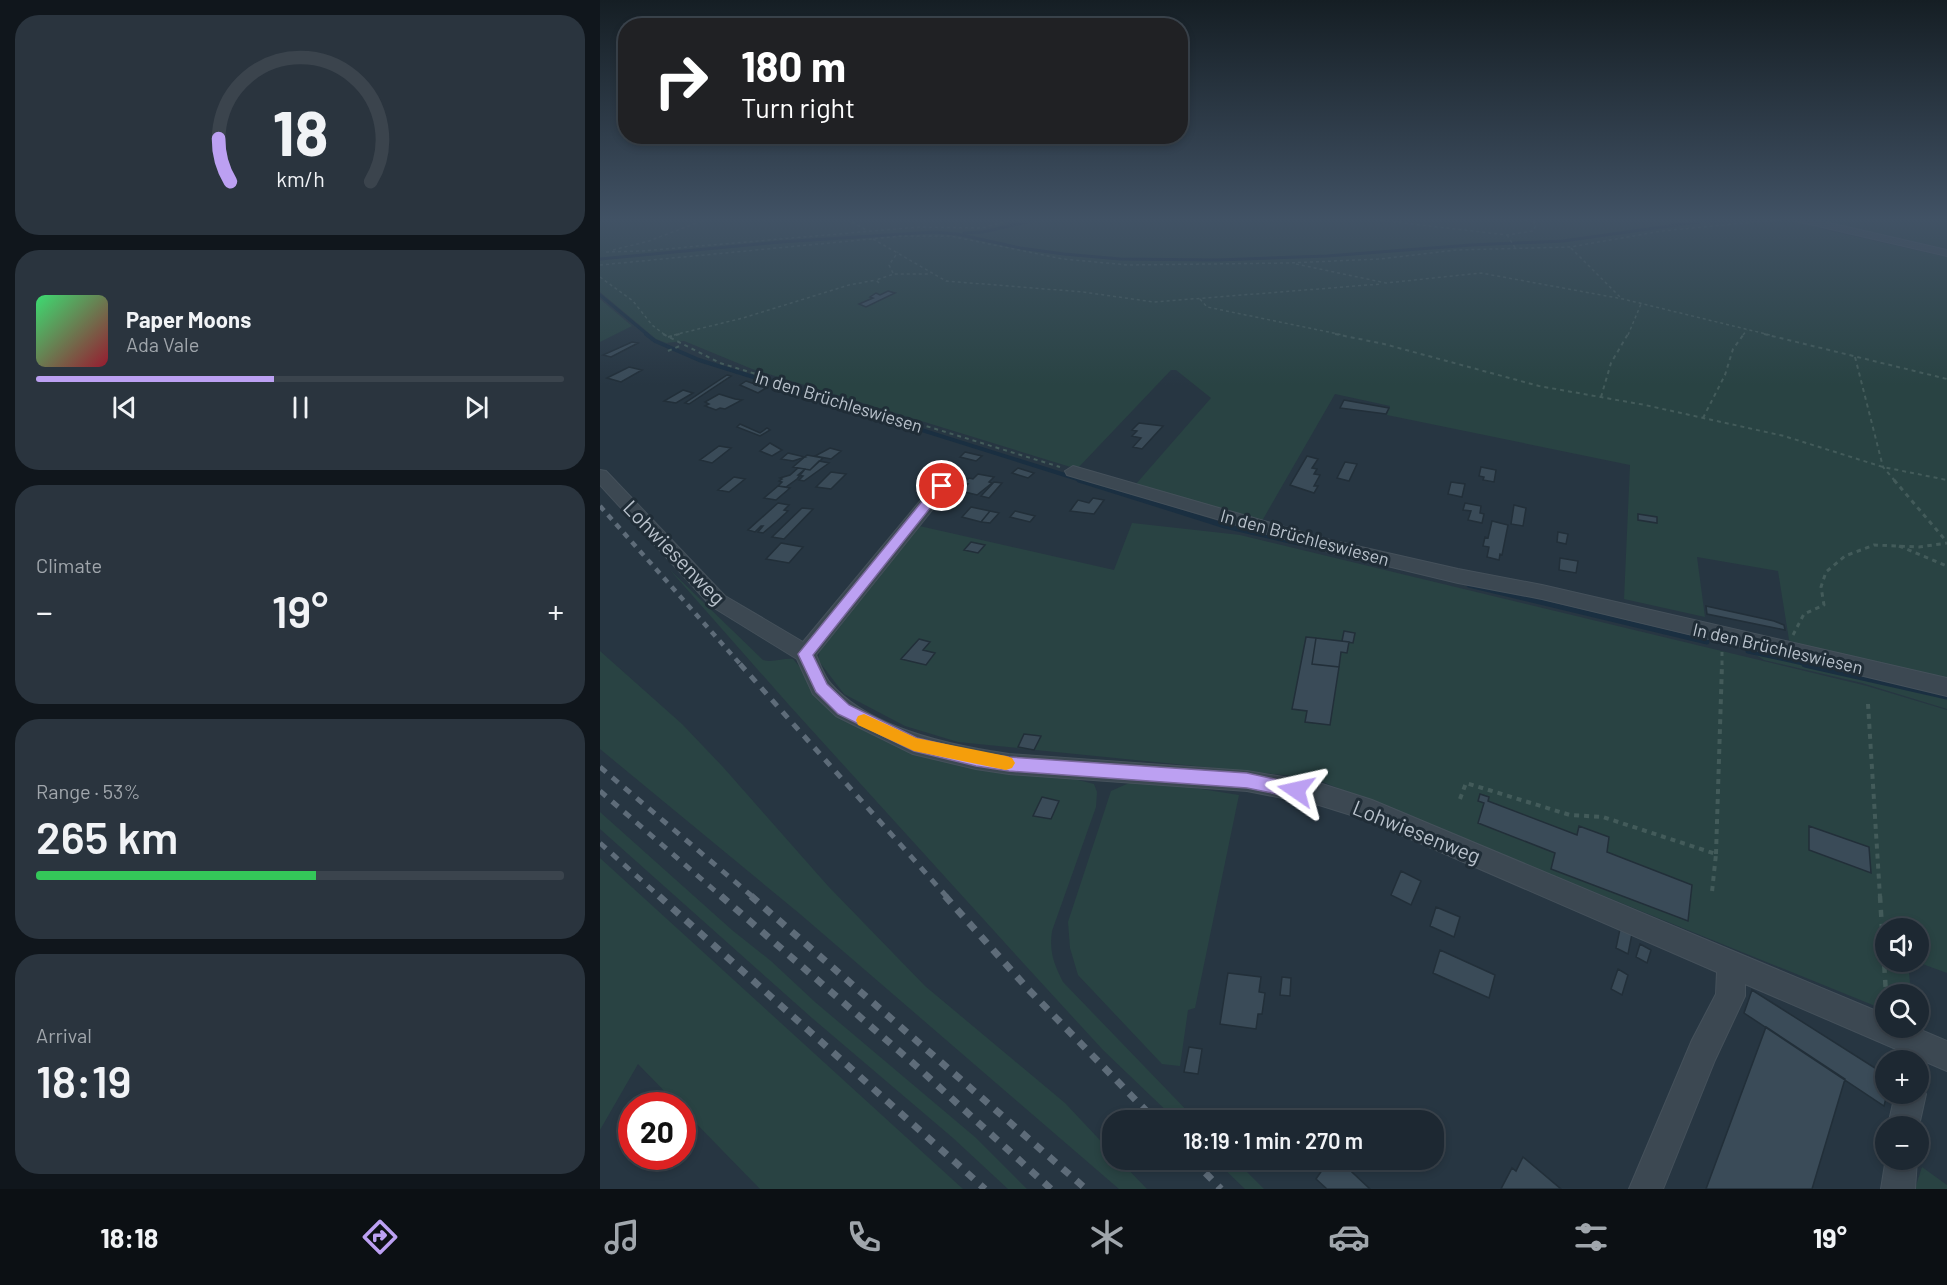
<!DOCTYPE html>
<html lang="en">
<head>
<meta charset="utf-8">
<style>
  body { margin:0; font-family:Barlow,sans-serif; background:#2a343e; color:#f1f3f6; height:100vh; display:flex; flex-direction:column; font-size:22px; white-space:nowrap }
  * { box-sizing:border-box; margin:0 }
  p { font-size:20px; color:#a0a6ac }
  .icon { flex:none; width:33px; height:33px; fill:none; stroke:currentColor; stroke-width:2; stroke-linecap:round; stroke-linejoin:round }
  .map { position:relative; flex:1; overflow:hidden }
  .drawer { display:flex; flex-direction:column; gap:15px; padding:15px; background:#10161c; width:600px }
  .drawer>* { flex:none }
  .banner { position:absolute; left:18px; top:18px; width:570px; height:126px; border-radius:24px; box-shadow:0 3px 9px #0003,0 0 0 2px #3b444d; background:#202124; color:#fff; overflow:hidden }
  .controls { position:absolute; left:1275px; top:918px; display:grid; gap:12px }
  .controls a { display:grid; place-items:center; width:54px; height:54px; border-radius:50%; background:#1d2832; box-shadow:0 3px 9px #0003,0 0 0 2px #3b444d; font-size:30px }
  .speed { position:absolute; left:18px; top:1092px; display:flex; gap:12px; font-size:30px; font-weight:700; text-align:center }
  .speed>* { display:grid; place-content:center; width:78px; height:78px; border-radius:50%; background:#1d2832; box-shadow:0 3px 9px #0003,0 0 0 2px #3b444d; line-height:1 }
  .speed .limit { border:9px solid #d22; background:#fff; color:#111 }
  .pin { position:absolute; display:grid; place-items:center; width:51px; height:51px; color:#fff; margin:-26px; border:3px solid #fff; border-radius:50%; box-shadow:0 2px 6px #0007 }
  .me { position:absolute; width:66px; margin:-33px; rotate:281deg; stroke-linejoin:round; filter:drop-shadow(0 0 4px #0008) }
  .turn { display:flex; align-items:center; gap:21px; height:126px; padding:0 24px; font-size:27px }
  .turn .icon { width:78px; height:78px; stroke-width:2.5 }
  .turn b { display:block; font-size:42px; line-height:51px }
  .big { font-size:45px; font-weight:600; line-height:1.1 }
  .drawer .tile { flex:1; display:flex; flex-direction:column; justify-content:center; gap:9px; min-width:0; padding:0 21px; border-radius:24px; background:#2a343e }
  .drawer .dial { align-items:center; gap:0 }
  .dial svg { height:156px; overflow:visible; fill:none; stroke:#3b444d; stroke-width:7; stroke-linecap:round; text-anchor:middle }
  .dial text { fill:#f1f3f6; stroke:none }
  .song { display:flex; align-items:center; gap:18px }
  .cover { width:72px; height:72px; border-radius:9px; background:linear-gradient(135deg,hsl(140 70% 55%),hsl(350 70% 35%)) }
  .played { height:6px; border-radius:3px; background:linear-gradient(90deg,#bca0f2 45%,#3b444d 45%) }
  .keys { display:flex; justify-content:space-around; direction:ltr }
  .heat { display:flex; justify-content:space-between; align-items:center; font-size:33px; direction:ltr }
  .charge { height:9px; border-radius:4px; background:linear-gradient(90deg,#34c759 53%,#3b444d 0) }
  .trip { position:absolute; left:502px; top:1110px; width:342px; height:60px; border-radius:24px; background:#1d2832; box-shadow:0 3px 9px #0003,0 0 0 2px #3b444d; font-weight:600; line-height:60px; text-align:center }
  .menu { display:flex; height:96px; justify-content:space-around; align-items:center; background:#0c1014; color:#a0a6ac }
  .menu .icon { width:42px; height:42px }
  .menu .on { color:#bca0f2 }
  .menu b { font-size:27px; color:#f1f3f6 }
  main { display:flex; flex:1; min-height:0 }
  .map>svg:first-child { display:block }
  .green { fill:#294343 }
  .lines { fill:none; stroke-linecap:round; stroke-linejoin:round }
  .stream-far3 { stroke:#1a2f41; stroke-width:3 }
  .stream-far2 { stroke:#1a2f41; stroke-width:4 }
  .stream-far1 { stroke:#1a2f41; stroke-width:5 }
  .stream { stroke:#1a2f41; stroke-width:7 }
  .building { fill:#3a4b58; stroke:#222f39; stroke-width:1.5 }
  .minor-casing { stroke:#45515b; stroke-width:2 }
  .path-far4 { stroke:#435b5a; stroke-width:1.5; stroke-dasharray:3 3; stroke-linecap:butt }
  .path-far3 { stroke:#435b5a; stroke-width:2; stroke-dasharray:4 4; stroke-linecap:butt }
  .path-far2 { stroke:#435b5a; stroke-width:3; stroke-dasharray:4.5 4.5; stroke-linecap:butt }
  .path-far1 { stroke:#435b5a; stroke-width:4; stroke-dasharray:5 5; stroke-linecap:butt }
  .path { stroke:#435b5a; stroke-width:4.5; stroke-dasharray:7 7; stroke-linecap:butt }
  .minor { fill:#3c4852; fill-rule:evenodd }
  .rail-far2 { stroke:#5e6c79; stroke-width:4.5; stroke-dasharray:6 6; stroke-linecap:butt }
  .rail-far1 { stroke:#5e6c79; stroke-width:5; stroke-dasharray:8 8; stroke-linecap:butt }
  .rail { stroke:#5e6c79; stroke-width:7; stroke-dasharray:9 9; stroke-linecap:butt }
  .route { fill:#bca0f2; stroke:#7a689d; stroke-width:1.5 }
  .slow { fill:#f59e0b }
  .labels { text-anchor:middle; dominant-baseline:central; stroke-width:6; stroke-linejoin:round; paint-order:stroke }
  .street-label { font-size:18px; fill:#b9c2cc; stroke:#202d37 }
  .near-street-label { font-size:21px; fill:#b9c2cc; stroke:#202d37 }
</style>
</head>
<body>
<main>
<section class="drawer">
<div class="tile dial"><svg viewBox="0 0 100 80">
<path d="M14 69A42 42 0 1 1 86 69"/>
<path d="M14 69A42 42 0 0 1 8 47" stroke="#bca0f2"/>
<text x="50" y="56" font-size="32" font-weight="700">18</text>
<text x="50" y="72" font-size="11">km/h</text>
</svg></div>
<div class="tile">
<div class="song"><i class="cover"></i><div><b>Paper Moons</b><p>Ada Vale</p></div></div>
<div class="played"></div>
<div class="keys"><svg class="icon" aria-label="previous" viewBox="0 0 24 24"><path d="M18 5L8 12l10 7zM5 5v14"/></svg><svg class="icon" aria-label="pause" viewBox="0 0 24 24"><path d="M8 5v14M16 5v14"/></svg><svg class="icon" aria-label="next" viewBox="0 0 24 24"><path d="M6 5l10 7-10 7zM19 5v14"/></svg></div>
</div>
<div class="tile"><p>Climate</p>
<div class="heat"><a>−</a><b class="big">19°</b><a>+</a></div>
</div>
<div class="tile"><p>Range · 53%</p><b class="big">265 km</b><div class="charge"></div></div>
<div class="tile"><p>Arrival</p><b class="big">18:19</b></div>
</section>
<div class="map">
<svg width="1347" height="1189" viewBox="0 0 1347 1189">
  <rect width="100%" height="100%" fill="#273642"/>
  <path class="green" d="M0 219H1190L1230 231 1347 257V709L1262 683 1164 660 1156 655V650L1190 646 1178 571 1097 557 1105 617 1024 599 1030 465 787 415 790 406 735 394 662 521 536 484 611 398 576 370H571L477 469 152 369 84 341 66 343 56 339 0 292Z
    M1211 219H1347V249Z
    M0 299 32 326 0 342Z
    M532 523 640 535 1267 686 1347 710V973L1317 962 1318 928H1286V962H1308L1311 994H1286L1285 1010 713 778 358 742 305 726 244 694 218 660 221 644 315 525 514 570Z
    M70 570 163 660C173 663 183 658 193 659L205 673 260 725 494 784 497 792 496 807 452 931C449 952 454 964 463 982L596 1120H576L503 1050 425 965 189 705Z
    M0 651 82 724 123 767 228 886 325 986 465 1103 513 1154V1160H519L547 1189H519L200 914 0 749Z
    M538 779 639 795 595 1008 588 1010 580 1066 562 1064 478 975 470 948 468 922 511 791Z
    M0 812 132 930 171 961 215 1002 375 1137 427 1189H408L353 1138 212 1018 0 829Z
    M0 858 363 1189H160L83 1110 82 1106 78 1105 38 1064 0 1130Z
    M615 1160H635L664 1189H645Z
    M1322 1167 1347 1185V1189H1315Z"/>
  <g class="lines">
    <path class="stream-far3" d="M364 233 383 232 439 219
      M0 259 180 242 334 232 357 234 420 248 464 254 520 259 617 260 727 256 871 245 963 241 1119 219
      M0 295 48 335"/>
    <path class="stream-far2" d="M46 334 55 341 99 360 484 481"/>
    <path class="stream-far1" d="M479 480 625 526 698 543
      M869 585 1107 642
      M1148 651 1212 665"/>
    <path class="stream" d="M1205 664 1347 696"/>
  </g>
  <path class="building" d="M288 291 295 293 266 307 259 304 273 298 270 297 276 293 280 295Z
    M32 342 38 343 11 357 3 355Z
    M29 367 42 370 21 382 7 378Z
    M127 375 131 376 89 404 85 403Z
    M146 381 166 388 158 393 140 385Z
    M83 390 93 393 76 403 64 401Z
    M119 394 135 399 142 400 125 409 120 408 116 410 105 406 109 404 105 402Z
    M744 400 789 408 786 414 740 408Z
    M539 423 563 426 542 449 533 447 541 438 532 436 537 431 532 430Z
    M140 424 160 433 167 428 170 430 160 436 137 427Z
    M170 443 182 450 172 456 160 451Z
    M119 446 131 448 112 463 100 460Z
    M230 448 241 451 231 459 215 456Z
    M365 452 382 456 376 461 360 457Z
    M188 453 205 457 193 461 181 459Z
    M207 455 223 458 210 470 193 467Z
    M707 456 718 459 712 468 717 469 714 474 720 475 714 486H718L714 493 690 485Z
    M219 461 229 463 204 481 199 480 203 476 198 475 205 469 210 470Z
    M745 462 757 464 749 481 737 478Z
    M881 467 896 470 894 482 883 480 884 477 879 476Z
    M198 468 205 469 197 479 186 487 178 486 182 482 179 481 182 479 180 478 190 475Z
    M418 468 434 473 428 478 412 473Z
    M231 472 246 474 231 489 216 487Z
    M378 474 394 477 389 482 392 483 377 495 361 491 368 484 364 483 369 478 373 479Z
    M134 477 145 479 129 492 118 490Z
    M394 482 402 483 389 498 381 496Z
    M851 482 865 484 862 497 848 494Z
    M178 486 190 488 176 500 164 498Z
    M493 498 504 500 494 514 470 511 478 500 489 503Z
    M178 503 189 505 184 510 188 511 176 522 163 533 158 532 163 526H161L155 532 148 530Z
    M865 503 881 506 880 513 884 514 882 523 868 520 871 511 863 510Z
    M914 505 926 508 923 526 911 524Z
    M371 507 390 511 381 522 362 517Z
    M202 508 213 509 184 539 172 537Z
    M390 511 399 513 390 523 381 522Z
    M415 511 435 516 430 522 410 517Z
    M1038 514 1057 517V523L1038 520Z
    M892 521 908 525 902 555 900 554 899 560 887 557 889 547 883 546 885 537 888 538Z
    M958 532 968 534 966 544 957 542Z
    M371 542 385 545 378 553 364 550Z
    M181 543 203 547 189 563 166 559Z
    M960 558 978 561 976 573 959 570Z
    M1106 606 1174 621 1184 625 1185 630 1107 614Z
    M744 631 755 633 753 643 742 641Z
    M706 637 716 638 712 664 739 667 730 725 705 722 707 711 692 709Z
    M716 638 749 642 747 653 741 652 739 667 712 664Z
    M319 639 330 642 323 650 335 653 326 665 301 659Z
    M424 734 441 736 434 750 418 747Z
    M880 794 889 797 888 801 977 835 979 826 1009 837 1007 852 1092 885 1088 921 951 869 955 853 878 823 884 803 878 801Z
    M442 797 459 801 451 819 433 816Z
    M1209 826 1269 847 1271 873 1209 850Z
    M801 871 821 881 811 905 791 895Z
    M836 907 860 917 854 937 830 926Z
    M1020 929 1032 934 1028 954 1016 948Z
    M1040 944 1051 950 1047 963 1036 957Z
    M840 950 895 975 889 998 833 973Z
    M1018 969 1028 975 1022 995 1011 989Z
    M628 973 661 977 659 992 665 993 662 1014H658L656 1029 620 1024Z
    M682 977 691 978 690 996 680 995Z
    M1152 990 1286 1075 1287 1094 1284 1106 1144 1013Z
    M1166 1027 1245 1079 1212 1189H1106Z
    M589 1047 602 1049 598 1074 584 1072Z
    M923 1157 961 1189H901L912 1168 916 1171Z
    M729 1160H739L770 1189H727L716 1179Z"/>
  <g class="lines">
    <defs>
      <path id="minor" d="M1195 219H1212L1347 250V256L1196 221Z
        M473 466 730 540 858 569 942 585 1347 678V696L942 599 858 583 729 552 467 475 465 471Z
        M0 470 6 471 125 596 203 642 336 482H348L350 486 348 490 216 655C220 664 224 676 231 684 270 729 352 746 409 754L647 771 719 783 772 800 1286 1015V1028H1316L1347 1041V1071L1145 984V996L1115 1060 1063 1189H1029L1092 1040 1116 994 1117 972 767 820 719 805 647 791 409 774 376 769 313 754 236 716 213 694 197 659 111 606 0 485Z
        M1318 1082 1326 1094 1318 1130V1126H1288L1295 1094H1318Z
        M1286 1158V1160H1317L1315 1189H1281Z"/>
    </defs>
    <use href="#minor" class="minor-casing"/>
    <path class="path-far4" d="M247 219 266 230
      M769 219 907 235 933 231 936 225 931 219
      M907 235 916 249
      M273 239 346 281 483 292 554 302 781 284
      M971 248 1021 298
      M13 250 49 241 107 219
      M6 252 42 251 319 227 382 228 414 219
      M696 264 786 283 881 273 1023 299 1170 335
      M0 265 302 236H350L463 259 528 265 688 263 780 259 856 250 970 247 1062 231 1186 219
      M293 273 289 265 298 252
      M0 277 33 301 52 325 65 335
      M279 283 276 280 294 274H331
      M600 299 607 307 743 335
      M74 335 143 318 249 285 276 280
      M1028 335 1041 304
      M1143 335 1147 330"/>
    <path class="path-far3" d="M63 334 120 363 460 467
      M735 334 784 344 939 386 1045 405 1184 436 1283 467 1347 480
      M1164 334 1347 379
      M68 337 80 334
      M68 351 82 345
      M1255 357 1283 467 1295 481
      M1001 397 1011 363 1028 334
      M1103 418 1125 375 1133 349 1144 334"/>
    <path class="path-far2" d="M1294 480 1347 542
      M1299 546 1347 566
      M1193 635 1204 614 1224 605 1221 587 1226 572 1245 556 1274 545 1319 547 1347 543
      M1122 665V652"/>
    <path class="path-far1" d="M1268 704 1280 897
      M860 799 866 783 970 815 1003 817 1116 854 1112 892
      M1116 854 1122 664"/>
    <path class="path" d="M1280 896 1286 994"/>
    <use href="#minor" class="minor"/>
    <path class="rail-far2" d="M0 506 141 665"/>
    <path class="rail-far1" d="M140 664 347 897
      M0 767 153 897
      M0 791 122 897
      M0 843 60 897"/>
    <path class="rail" d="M59 896 385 1189
      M121 896 314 1064 451 1189
      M151 896 486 1189
      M345 896 428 989 555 1120
      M593 1160 621 1189"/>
  </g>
  <linearGradient id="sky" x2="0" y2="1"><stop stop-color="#151e24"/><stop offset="0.57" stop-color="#415265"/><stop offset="1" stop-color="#415265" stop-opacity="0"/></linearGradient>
  <rect width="1347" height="385" fill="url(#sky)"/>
  <path class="route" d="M342 482 346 483V488L213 655 227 684 249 705 317 738 376 752 409 757 647 773 702 785 705 790 702 795 696 798 647 788 409 771 376 766 314 751 238 714 216 692 198 654 337 483Z"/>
  <path class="slow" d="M264 714 316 738 406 756 412 758 415 763 412 768 406 770 314 751 258 725 256 720 258 716Z"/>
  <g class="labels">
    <g class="street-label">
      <text transform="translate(239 401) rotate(17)">In den Brüchleswiesen</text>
      <text transform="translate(705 537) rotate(15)">In den Brüchleswiesen</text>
      <text transform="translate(1178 648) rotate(13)">In den Brüchleswiesen</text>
    </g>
    <g class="near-street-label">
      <text transform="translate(75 552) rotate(46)">Lohwiesenweg</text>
      <text transform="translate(817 831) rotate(22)">Lohwiesenweg</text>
    </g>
  </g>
</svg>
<div class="controls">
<a><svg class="icon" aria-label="sound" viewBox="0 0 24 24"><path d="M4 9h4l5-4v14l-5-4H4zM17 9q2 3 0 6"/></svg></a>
<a><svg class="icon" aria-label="search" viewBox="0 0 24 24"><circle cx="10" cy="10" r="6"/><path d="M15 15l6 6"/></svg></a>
<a>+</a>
<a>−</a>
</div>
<div class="speed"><div class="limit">20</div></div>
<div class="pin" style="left:342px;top:486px;background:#d93025"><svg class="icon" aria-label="arrive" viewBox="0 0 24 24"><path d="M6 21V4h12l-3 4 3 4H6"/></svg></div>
<svg class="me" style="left:696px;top:790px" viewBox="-20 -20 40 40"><path d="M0-17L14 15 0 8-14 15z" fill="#bca0f2" stroke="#fff" stroke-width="4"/></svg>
<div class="trip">18:19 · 1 min · 270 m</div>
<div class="banner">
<div class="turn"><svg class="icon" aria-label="right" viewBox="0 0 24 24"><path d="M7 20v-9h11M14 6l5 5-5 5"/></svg><div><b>180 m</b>Turn right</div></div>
</div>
</div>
</main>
<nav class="menu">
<b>18:18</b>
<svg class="icon on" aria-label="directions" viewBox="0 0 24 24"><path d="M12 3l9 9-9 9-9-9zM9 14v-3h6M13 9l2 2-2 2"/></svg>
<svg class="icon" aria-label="music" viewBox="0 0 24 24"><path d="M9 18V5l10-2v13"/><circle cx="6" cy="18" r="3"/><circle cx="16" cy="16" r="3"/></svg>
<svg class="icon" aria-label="phone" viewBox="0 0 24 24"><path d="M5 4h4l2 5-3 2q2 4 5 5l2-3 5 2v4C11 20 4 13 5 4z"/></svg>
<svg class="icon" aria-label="climate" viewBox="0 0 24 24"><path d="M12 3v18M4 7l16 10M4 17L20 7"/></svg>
<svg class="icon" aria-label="car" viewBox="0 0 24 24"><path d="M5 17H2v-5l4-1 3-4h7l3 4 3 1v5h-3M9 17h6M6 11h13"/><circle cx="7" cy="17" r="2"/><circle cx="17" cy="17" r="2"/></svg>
<svg class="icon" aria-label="filters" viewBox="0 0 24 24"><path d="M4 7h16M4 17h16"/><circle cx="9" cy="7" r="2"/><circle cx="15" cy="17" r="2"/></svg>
<b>19°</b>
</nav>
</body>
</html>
